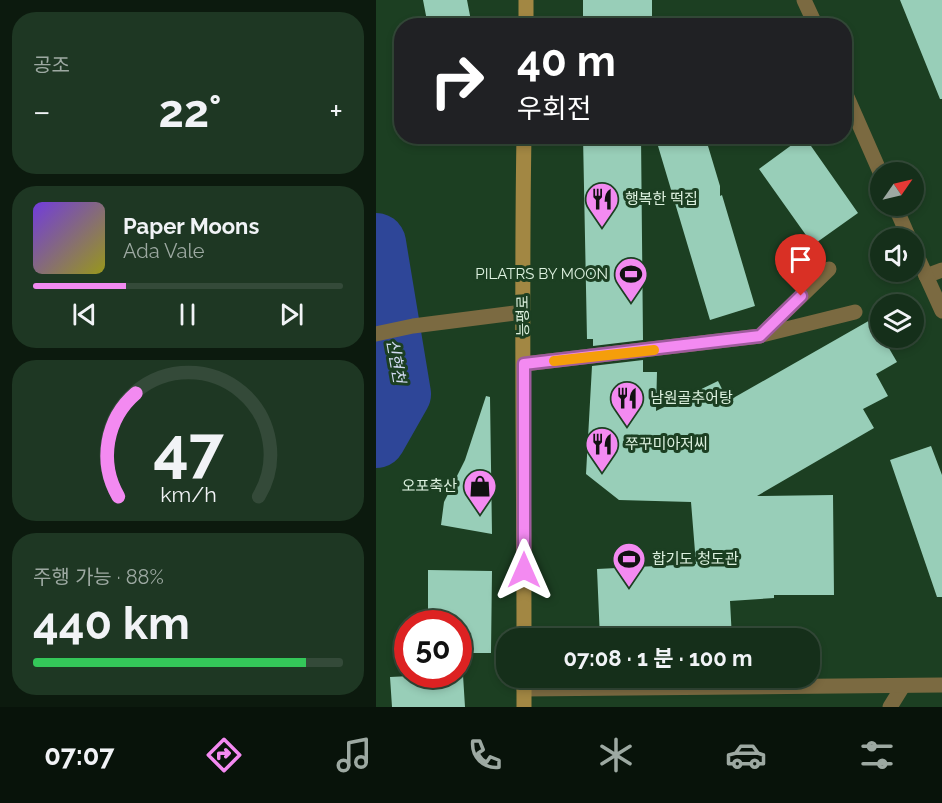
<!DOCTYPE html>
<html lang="ko">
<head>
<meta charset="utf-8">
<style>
  body { margin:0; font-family:Raleway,"Noto Sans KR",sans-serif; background:#1e3723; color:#f1f3f6; height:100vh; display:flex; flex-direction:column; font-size:22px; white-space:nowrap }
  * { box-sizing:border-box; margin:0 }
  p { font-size:20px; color:#9da9a2 }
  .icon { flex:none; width:33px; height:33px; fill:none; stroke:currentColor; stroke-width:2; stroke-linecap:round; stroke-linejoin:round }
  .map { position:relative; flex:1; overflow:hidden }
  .side { display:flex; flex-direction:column; gap:12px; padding:12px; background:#0c1a0e; width:376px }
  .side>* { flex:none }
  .guide { position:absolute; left:18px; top:18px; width:458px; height:126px; border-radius:24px; box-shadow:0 3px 9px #0003,0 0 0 2px #344a39; background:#202124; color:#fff; overflow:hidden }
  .needle { width:39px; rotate:56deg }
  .tools { position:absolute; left:494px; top:162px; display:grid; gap:12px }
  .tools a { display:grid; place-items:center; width:54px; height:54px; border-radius:50%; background:#152f1a; box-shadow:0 3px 9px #0003,0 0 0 2px #344a39; font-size:30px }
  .speed { position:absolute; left:18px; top:610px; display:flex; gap:12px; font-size:30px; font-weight:700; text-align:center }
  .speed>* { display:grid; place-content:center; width:78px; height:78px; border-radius:50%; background:#152f1a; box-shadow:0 3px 9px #0003,0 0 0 2px #344a39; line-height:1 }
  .speed .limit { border:9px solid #d22; background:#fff; color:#111 }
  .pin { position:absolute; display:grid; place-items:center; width:51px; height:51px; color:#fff; margin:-62px -26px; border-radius:50% 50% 50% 0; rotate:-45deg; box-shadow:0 0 6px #0007 }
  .pin .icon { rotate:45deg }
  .me { position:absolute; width:66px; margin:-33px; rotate:0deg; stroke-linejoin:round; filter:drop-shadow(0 0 4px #0008) }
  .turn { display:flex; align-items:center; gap:21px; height:126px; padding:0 24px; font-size:27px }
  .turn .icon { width:78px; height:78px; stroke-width:2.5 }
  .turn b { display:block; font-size:42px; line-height:51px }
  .big { font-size:45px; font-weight:700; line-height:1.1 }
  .side .card { flex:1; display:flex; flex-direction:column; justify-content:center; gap:9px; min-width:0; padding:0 21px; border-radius:24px; background:#1e3723 }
  .side .dial { align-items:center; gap:0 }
  .dial svg { height:156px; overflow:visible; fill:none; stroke:#344a39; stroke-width:7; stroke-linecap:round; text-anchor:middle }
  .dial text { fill:#f1f3f6; stroke:none }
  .song { display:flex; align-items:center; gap:18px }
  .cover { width:72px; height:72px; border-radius:9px; background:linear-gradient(135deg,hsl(260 70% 55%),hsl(60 70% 35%)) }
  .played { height:6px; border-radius:3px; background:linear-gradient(90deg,#f38af1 30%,#344a39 30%) }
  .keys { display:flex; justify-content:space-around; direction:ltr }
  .heat { display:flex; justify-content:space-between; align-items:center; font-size:33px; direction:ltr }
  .charge { height:9px; border-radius:4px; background:linear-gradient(90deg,#34c759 88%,#344a39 0) }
  .trip { position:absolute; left:120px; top:628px; width:324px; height:60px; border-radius:24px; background:#152f1a; box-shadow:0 3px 9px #0003,0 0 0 2px #344a39; font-weight:700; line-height:60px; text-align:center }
  .tab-bar { display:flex; height:96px; justify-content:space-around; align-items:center; background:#08130a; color:#9da9a2 }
  .tab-bar .icon { width:42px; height:42px }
  .tab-bar .on { color:#f38af1 }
  .tab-bar b { font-size:27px; color:#f1f3f6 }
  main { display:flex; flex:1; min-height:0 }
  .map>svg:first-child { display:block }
  .green { fill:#25582e }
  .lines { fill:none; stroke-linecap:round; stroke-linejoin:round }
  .river { stroke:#2e4698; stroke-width:60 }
  .building { fill:#98ceb8 }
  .lane { stroke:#7b6a41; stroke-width:15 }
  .street { stroke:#7b6a41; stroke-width:15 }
  .secondary { stroke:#a28743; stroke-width:15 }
  .route-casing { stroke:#9e5a9d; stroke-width:15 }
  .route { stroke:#f38af1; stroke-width:10 }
  .slow { stroke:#f59e0b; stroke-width:10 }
  .labels { text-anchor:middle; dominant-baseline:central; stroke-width:6; stroke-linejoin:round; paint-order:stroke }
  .poi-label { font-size:15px; fill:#ddf1df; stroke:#1c3f22; text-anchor:start }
  .street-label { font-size:15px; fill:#ddf1df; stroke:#1c3f22 }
  .water-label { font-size:16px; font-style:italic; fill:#d2dbf2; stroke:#1c3f22 }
</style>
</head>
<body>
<main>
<section class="side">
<div class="card"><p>공조</p>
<div class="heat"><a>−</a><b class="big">22°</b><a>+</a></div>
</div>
<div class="card">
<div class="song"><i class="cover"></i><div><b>Paper Moons</b><p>Ada Vale</p></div></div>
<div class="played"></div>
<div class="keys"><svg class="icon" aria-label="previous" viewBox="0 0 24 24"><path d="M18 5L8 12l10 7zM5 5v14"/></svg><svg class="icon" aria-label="pause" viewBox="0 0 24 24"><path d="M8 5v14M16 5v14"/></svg><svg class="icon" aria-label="next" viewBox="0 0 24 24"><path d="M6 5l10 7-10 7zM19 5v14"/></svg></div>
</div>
<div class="card dial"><svg viewBox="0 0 100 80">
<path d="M14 69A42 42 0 1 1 86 69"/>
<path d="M14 69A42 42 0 0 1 23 16" stroke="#f38af1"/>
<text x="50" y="56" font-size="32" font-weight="700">47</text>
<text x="50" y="72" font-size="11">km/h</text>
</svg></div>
<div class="card"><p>주행 가능 · 88%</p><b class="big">440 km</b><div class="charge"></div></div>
</section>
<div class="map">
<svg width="566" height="707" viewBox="0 0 566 707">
  <rect width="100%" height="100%" fill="#1c3f22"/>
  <path class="green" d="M0 344H15L24 393 0 434Z"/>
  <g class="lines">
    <path class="river" d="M0 243 25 394 0 438"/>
  </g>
  <path class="building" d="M47 0H91L96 26H52Z
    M207 0H276V26H207Z
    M524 0H566V99H564Z
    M207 136H265L267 340 217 346V339H211Z
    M279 136H329L344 186V196L346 195 379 306 334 320Z
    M428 136 482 213 437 245 383 169Z
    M496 319 504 332V338H507L521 362 500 374 512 396 487 409 498 428 381 496 457 495 458 595H398V598L354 601 356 639H224L221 569 320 564 315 502 243 500 210 474 216 366 267 360V372H281L280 411 342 381 352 401Z
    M110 396 114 397 116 534 65 525 68 502 89 460Z
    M555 446 566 475V597H561L514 460Z
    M52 570 116 571 115 653H82V624H52Z
    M55 675H87L89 707H16L14 677Z"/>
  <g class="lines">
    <path class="lane" d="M550 276 566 270
      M386 335 479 312
      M148 364 384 336 453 269
      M514 707 527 686"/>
    <path class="street" d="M428 0 440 26
      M468 90 504 172
      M519 206 533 238
      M537 247 566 311
      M0 334 37 326 147 312
      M148 689 566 685"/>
    <path class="secondary" d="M150 26V0
      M148 639C148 471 145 304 148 136
      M148 678V707"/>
  </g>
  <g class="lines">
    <defs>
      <path id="route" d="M148 570V364L384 336 425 296"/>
    </defs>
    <use href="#route" class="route-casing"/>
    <use href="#route" class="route"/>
    <path class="slow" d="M178 361 278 350"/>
  </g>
  <defs>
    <symbol id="restaurant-pin" viewBox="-11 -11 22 30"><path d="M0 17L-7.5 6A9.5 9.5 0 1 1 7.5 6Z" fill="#f38af1" stroke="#1c3f22"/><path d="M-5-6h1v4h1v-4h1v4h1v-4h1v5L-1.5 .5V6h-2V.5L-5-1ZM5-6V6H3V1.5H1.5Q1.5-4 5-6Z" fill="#111"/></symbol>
    <symbol id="stadium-pin" viewBox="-11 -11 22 30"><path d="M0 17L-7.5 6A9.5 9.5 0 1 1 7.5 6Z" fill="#f38af1" stroke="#1c3f22"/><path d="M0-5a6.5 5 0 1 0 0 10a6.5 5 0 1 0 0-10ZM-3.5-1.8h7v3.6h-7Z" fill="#111"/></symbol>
    <symbol id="shop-pin" viewBox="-11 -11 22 30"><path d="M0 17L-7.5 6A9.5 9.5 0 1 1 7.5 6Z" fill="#f38af1" stroke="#1c3f22"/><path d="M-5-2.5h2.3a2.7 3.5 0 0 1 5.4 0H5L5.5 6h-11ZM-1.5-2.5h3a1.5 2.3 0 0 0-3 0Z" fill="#111"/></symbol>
  </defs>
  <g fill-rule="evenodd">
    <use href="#restaurant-pin" x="207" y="180" width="38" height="52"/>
    <use href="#stadium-pin" x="236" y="255" width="38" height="52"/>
    <use href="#restaurant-pin" x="232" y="379" width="38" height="52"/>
    <use href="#restaurant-pin" x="207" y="425" width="38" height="52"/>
    <use href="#shop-pin" x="85" y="467" width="38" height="52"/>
    <use href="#stadium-pin" x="234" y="540" width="38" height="52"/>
  </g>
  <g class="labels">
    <g class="poi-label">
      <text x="249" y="199">행복한 떡집</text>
      <text x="232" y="274" text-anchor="end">PILATRS BY MOON</text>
      <text x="274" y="398">남원골추어탕</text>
      <text x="249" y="444">쭈꾸미아저씨</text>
      <text x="81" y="486" text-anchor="end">오포축산</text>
      <text x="276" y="559">합기도 청도관</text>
    </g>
    <g class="street-label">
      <text transform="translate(147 316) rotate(-91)">능평로</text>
    </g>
    <g class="water-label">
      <text transform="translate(20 361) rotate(80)">신현천</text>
    </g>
  </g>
</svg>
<div class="tools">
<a><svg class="needle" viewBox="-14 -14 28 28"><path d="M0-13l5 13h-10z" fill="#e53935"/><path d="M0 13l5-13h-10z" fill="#9da9a2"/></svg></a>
<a><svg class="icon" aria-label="sound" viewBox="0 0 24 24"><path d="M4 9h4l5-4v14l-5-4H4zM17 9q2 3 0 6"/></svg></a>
<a><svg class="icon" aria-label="layers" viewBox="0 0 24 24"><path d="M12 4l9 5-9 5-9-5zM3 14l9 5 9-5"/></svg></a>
</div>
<div class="speed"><div class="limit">50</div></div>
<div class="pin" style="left:425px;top:296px;background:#d93025"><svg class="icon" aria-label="arrive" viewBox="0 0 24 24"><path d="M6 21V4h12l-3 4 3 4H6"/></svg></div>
<svg class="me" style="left:148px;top:570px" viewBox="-20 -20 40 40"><path d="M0-17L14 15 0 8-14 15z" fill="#f38af1" stroke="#fff" stroke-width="4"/></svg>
<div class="trip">07:08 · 1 분 · 100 m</div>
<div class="guide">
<div class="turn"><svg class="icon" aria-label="right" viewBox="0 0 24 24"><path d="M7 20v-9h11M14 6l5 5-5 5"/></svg><div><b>40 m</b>우회전</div></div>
</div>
</div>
</main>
<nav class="tab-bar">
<b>07:07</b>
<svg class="icon on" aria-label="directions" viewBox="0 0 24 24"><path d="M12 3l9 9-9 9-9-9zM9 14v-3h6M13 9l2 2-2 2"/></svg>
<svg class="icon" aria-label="music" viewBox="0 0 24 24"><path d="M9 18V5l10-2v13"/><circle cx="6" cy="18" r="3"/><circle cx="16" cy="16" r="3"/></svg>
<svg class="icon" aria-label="phone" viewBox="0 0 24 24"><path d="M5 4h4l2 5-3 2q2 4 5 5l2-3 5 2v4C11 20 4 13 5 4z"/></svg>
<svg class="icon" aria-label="climate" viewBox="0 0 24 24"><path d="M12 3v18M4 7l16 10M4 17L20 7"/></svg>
<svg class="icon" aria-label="car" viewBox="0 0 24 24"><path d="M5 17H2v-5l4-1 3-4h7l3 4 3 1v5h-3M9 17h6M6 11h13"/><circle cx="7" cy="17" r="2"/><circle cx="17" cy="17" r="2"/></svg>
<svg class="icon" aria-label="filters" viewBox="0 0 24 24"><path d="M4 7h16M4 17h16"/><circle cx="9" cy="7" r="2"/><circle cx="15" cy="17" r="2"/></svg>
</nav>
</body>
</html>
